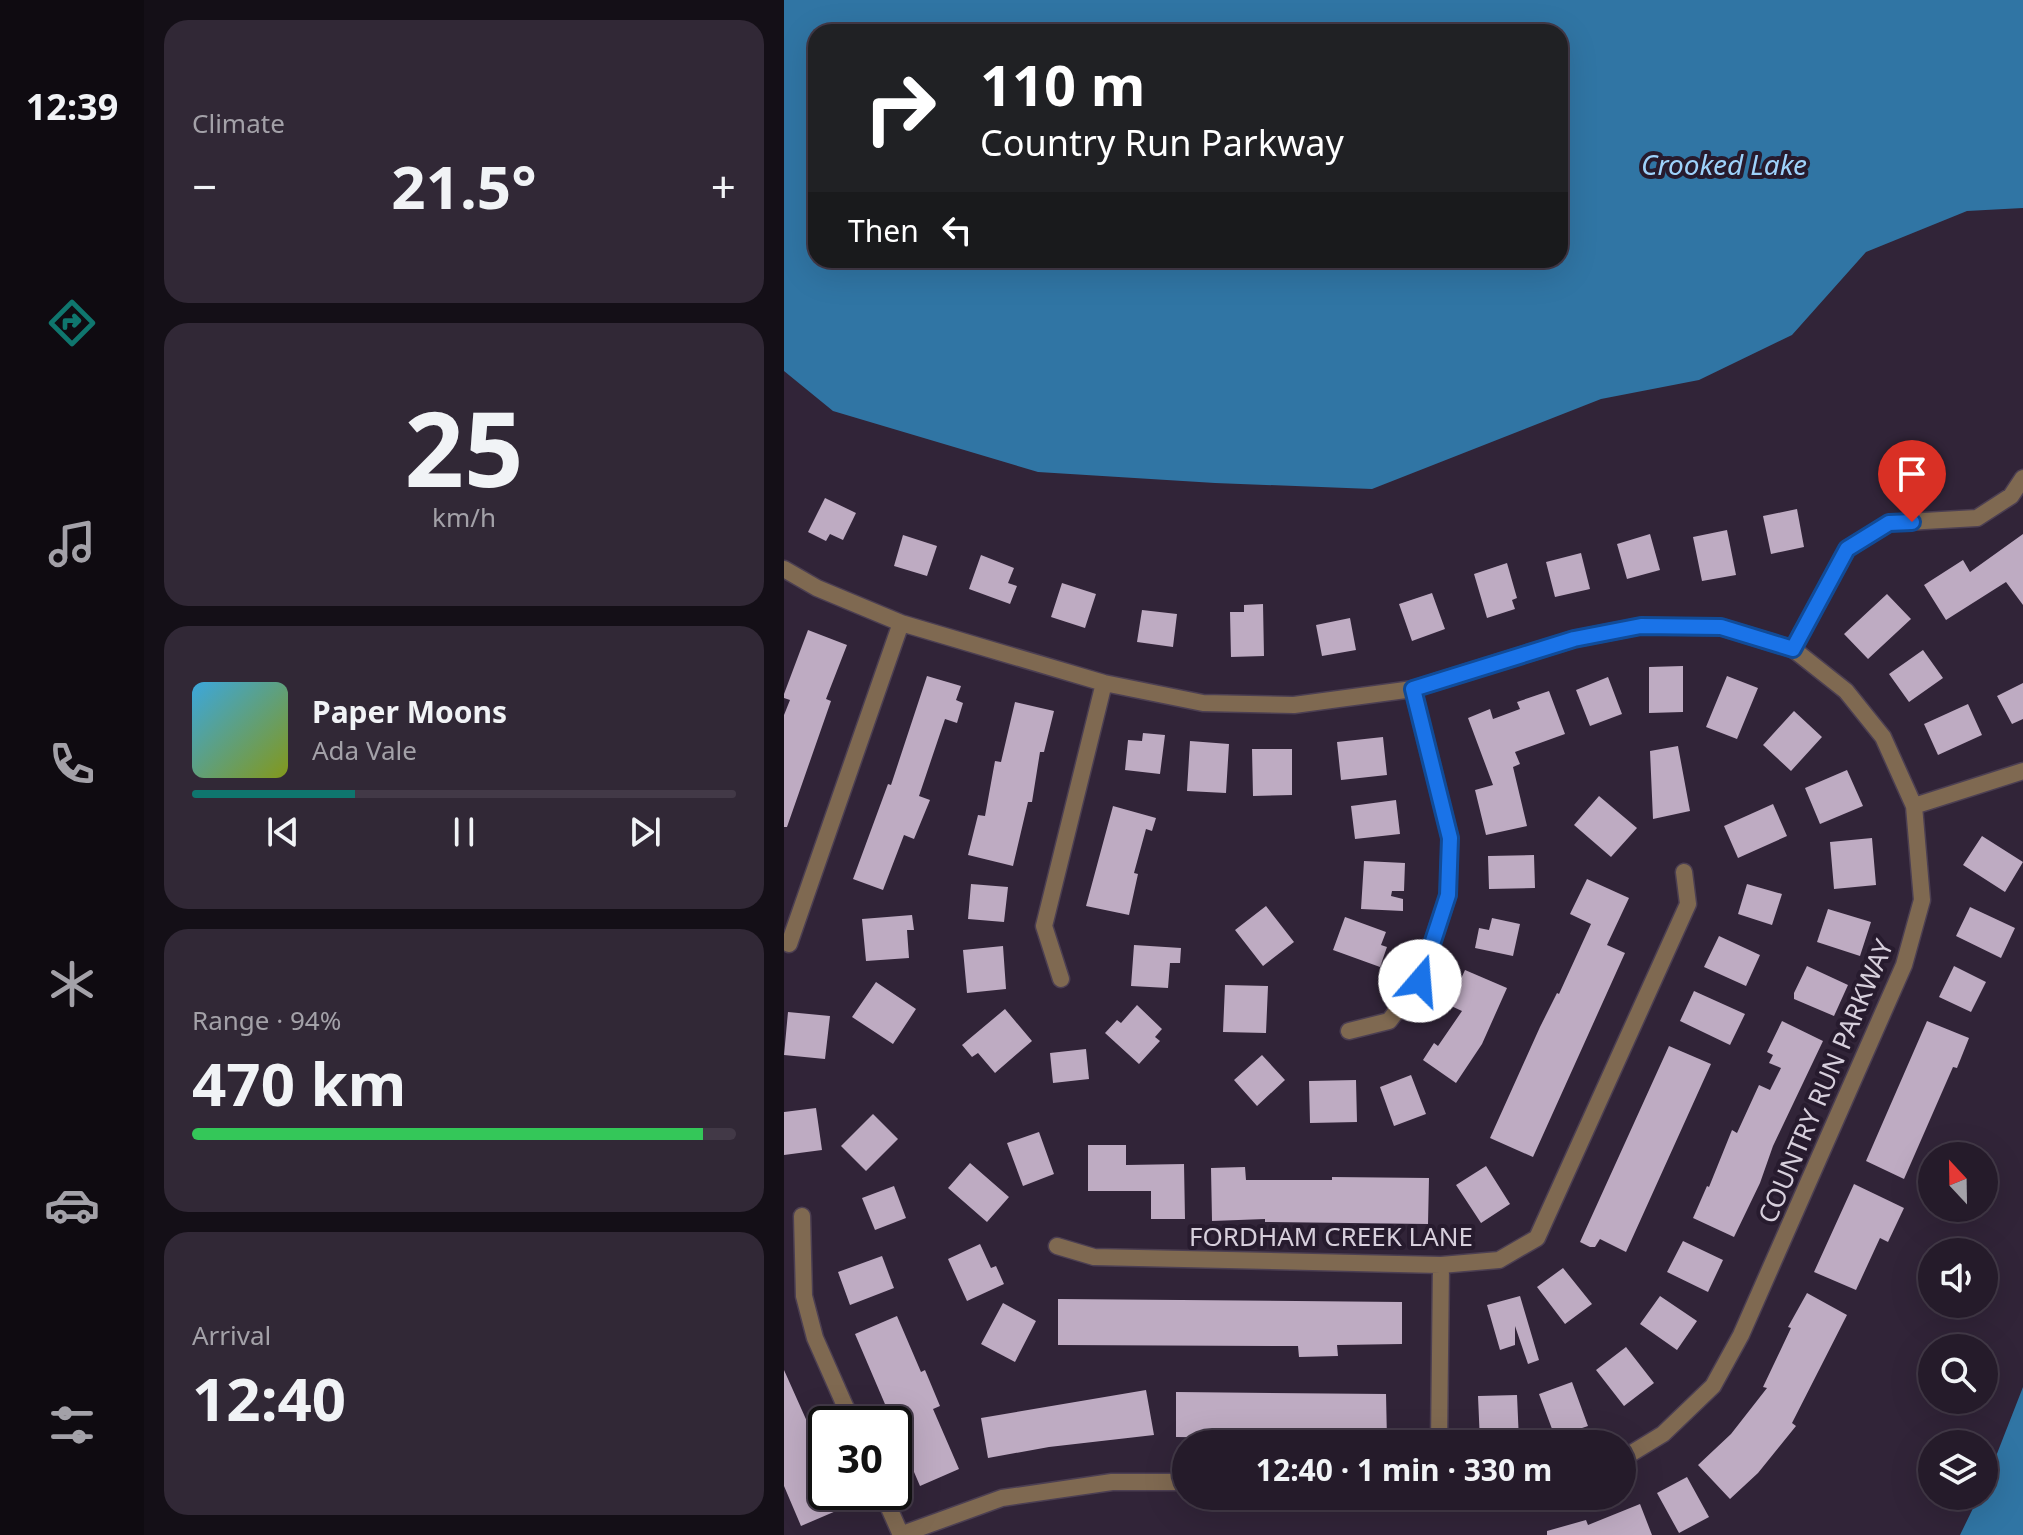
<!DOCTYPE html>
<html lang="en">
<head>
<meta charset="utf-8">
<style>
  body { margin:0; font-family:"Noto Sans",sans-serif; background:#312836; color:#f1f3f6; height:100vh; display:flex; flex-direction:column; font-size:30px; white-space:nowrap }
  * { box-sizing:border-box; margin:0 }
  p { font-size:26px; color:#a3a1a8 }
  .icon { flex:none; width:44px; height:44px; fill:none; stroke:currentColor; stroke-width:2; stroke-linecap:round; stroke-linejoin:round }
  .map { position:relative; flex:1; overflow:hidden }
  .side { display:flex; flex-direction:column; gap:20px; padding:20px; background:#140f17; width:640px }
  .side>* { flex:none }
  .hud { position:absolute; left:24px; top:24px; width:760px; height:244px; border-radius:24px; box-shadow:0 8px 32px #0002,0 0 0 2px #423947; background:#202124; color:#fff; overflow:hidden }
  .needle { width:52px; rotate:338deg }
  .tools { position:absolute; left:1134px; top:1142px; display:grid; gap:16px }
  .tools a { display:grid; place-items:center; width:80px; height:80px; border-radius:50%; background:#251b2a; box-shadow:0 8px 32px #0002,0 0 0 2px #423947; font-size:40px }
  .speed { position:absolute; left:24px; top:1406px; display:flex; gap:16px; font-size:40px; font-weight:700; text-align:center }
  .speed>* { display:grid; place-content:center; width:104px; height:104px; border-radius:50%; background:#251b2a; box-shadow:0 8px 32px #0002,0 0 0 2px #423947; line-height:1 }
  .speed .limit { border:4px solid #111; border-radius:12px; background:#fff; color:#111 }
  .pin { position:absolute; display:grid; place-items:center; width:68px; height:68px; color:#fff; margin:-82px -34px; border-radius:50% 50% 50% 0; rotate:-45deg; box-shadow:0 0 8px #0007 }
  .pin .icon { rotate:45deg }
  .me { position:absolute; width:88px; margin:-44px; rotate:18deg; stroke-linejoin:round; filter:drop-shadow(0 0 6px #0008) }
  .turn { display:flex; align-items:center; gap:28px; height:168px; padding:0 40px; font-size:36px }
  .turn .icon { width:104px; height:104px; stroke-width:2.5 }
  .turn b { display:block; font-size:56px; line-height:68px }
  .then { display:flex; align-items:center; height:76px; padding:0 40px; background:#0003; gap:16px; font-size:30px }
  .big { font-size:60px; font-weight:700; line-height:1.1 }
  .side .tile { flex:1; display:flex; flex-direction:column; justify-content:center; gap:12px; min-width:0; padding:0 28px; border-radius:24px; background:#312836 }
  .side .dial { align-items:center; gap:0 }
  .dial b { font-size:104px; line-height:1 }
  .song { display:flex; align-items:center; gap:24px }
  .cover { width:96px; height:96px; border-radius:12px; background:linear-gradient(135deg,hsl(200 70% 55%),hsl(70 70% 35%)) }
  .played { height:8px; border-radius:4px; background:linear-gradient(90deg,#0f766e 30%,#423947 30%) }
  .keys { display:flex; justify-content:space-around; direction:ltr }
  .heat { display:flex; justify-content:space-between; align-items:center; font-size:44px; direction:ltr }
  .charge { height:12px; border-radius:6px; background:linear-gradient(90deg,#34c759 94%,#423947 0) }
  .trip { position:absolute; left:388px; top:1430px; width:464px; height:80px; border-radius:40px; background:#251b2a; box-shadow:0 8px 32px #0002,0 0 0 2px #423947; font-weight:700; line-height:80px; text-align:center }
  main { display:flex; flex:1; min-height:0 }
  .menu { display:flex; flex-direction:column; width:144px; justify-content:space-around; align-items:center; background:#0f0b11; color:#a3a1a8 }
  .menu .icon { width:56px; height:56px }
  .menu .selected { color:#0f766e }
  .menu b { font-size:36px; color:#f1f3f6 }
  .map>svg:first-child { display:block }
  .water { fill:#3075a4; fill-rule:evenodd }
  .building { fill:#beabc2 }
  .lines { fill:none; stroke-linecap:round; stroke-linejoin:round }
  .street-casing { stroke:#4c3f52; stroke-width:19 }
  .street { stroke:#7f6951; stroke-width:16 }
  .route-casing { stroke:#114b97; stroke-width:20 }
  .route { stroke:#1a73e8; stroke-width:14 }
  .labels { text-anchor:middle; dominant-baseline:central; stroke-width:8; stroke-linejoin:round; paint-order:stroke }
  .street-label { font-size:26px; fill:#d7cfdc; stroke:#271b2e }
  .water-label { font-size:28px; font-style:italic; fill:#9ed2fb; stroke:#271b2e }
</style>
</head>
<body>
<main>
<nav class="menu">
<b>12:39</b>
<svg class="icon selected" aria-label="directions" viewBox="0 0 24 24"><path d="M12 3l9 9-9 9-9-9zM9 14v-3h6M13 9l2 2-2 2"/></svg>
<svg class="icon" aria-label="music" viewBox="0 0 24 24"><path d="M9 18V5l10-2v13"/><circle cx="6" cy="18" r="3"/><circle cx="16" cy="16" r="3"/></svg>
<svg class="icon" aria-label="phone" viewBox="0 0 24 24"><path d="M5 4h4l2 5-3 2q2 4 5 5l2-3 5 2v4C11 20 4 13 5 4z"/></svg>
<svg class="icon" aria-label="climate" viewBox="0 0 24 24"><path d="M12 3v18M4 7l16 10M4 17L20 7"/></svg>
<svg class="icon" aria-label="car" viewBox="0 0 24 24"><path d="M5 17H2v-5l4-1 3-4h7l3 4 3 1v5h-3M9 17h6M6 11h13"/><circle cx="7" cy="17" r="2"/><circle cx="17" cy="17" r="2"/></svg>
<svg class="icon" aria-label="filters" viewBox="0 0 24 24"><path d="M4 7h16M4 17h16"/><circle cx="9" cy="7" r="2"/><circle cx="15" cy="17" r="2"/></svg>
</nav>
<section class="side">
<div class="tile"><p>Climate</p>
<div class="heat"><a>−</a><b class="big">21.5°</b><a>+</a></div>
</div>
<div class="tile dial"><b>25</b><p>km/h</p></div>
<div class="tile">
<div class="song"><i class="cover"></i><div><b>Paper Moons</b><p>Ada Vale</p></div></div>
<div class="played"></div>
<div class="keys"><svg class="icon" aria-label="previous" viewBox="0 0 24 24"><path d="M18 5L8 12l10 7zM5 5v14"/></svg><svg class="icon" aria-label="pause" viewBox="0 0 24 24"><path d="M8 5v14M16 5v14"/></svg><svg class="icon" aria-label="next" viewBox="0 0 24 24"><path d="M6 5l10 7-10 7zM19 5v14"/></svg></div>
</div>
<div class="tile"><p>Range · 94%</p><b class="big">470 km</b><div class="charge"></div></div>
<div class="tile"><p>Arrival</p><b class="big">12:40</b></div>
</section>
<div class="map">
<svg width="1239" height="1535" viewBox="0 0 1239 1535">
  <rect width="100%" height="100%" fill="#312438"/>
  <path class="water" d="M0 0H1239V208L1183 211 1082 252 1008 335 915 380 817 399 588 489 431 483 254 472 49 411 0 371ZM32 32H776V260H32Z
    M1239 1387V1535H1176L1195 1496H1200V1487Z"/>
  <path class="building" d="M41 498 72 513 59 540 46 534 42 541 24 532Z
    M1013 509 1020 547 987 554 979 516Z
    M943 530 952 575 918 581 909 537Z
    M866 534 876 570 843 579 833 544Z
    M1239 534V605L1222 582 1162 620 1140 585 1179 560 1186 572Z
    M119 535 153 546 143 576 110 566Z
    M797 553 806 589 771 597 762 562Z
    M197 555 230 568 224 583 233 586 226 604 185 589Z
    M723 563 733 598 728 600 731 609 703 618 690 574Z
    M278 583 312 594 301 628 267 617Z
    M648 593 661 629 628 641 615 604Z
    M1103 594 1127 619 1084 659 1060 634Z
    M479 604 480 656 447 657 446 612H460V605Z
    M358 610 393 614 389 647 353 642Z
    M566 618 572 650 538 656 532 625Z
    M24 630 63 645 42 699 47 701 3 827H0V715L6 700 0 698V694Z
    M1139 650 1159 678 1125 702 1105 674Z
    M899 666V712L865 713V667Z
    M143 676 177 686 172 700 179 703 173 723 161 719 135 796 146 800 130 839 120 835 99 890 69 879 104 784 107 785Z
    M943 676 974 688 953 739 922 727Z
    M824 677 838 714 806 726 792 690Z
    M1239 683V719L1228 724 1213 696Z
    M765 691 781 734 731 752 736 764 729 767 743 826 702 835 691 790 709 785 684 718 706 709 709 719 736 709 733 702Z
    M231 702 270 711 260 752H256L248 802H244L229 866 184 855 194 815 201 816 211 761 217 762Z
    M1184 704 1198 735 1154 755 1140 724Z
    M1010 711 1038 737 1007 771 979 745Z
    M359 733 381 735 376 774 341 770 344 740 358 741Z
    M599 737 603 775 557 780 553 742Z
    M406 741 445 744 442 793 403 791Z
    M894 746 906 811 869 819 866 751Z
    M468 749H508V795L469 796Z
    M1063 770 1079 806 1036 824 1021 788Z
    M815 796 853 828 827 857 790 825Z
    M612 800 616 834 571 839 567 806Z
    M989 804 1003 836 954 858 940 826Z
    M329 806 372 818 368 831 362 829 350 873 354 874 345 915 302 906Z
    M1198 836 1239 862 1221 892 1179 865Z
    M1088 838 1092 885 1050 889 1046 842Z
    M750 855 751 888 705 889 704 856Z
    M580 861 621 863 620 891H608L607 896 619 899V911L577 909Z
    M803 879 845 898 823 945 841 953 749 1157 706 1138 756 1027 773 993 775 994 807 924 786 914Z
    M187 884 224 887 220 922 184 919Z
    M963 884 998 894 988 925 954 914Z
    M482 906 510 942 479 966 451 930Z
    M1186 907 1231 928 1217 958 1172 936Z
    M1044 909 1087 922 1076 956 1033 942Z
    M128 915 130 930H123L125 958 82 961 78 919Z
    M561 917 602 932 597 945 603 947 596 967 549 950Z
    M708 918 736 924 729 956 691 948 695 928 705 930Z
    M935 936 976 955 962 986 920 967Z
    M350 945 397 948 396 963H386L384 988 347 986Z
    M219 946 222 989 183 993 179 950Z
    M1023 966 1064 985 1050 1016 1010 999V993Z
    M1170 966 1202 982 1187 1012 1155 997Z
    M681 970 723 988 698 1044 672 1083 639 1060 650 1043 654 1046 678 1011 665 1005Z
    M92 982 132 1009 109 1044 68 1017Z
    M441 985 484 986 482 1033 439 1032Z
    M910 991 961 1014 946 1045 896 1021Z
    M353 1005 378 1029 371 1037 376 1041 355 1064 321 1033 333 1020 337 1023Z
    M221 1009 248 1041 211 1073 194 1053 188 1057 178 1045Z
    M4 1012 46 1016 41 1059 0 1055Z
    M998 1021 1039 1041 989 1146 976 1183 950 1237 909 1218 923 1186 925 1187 948 1130 953 1133 975 1085 986 1090 997 1068 985 1063 989 1055 983 1052Z
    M1143 1021 1185 1038 1173 1068 1169 1067 1120 1179 1082 1161Z
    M885 1046 927 1064 842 1252 816 1239 811 1247H806L796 1242Z
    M302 1049 305 1079 269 1083 266 1053Z
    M478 1055 501 1080 473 1106 450 1080Z
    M627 1075 642 1114 610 1126 596 1087Z
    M572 1080 573 1122 526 1123 525 1081Z
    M32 1108 38 1150 0 1155V1112Z
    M89 1114 114 1139 82 1171 57 1146Z
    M255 1132 270 1174 239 1186 223 1143Z
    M304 1145H342V1165L400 1164 401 1219H367V1191H304Z
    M186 1163 225 1197 203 1222 164 1188Z
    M702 1166 726 1204 697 1223 672 1185Z
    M461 1167 462 1180H548V1177L645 1178 644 1224 481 1222V1219L428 1221 427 1168Z
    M1070 1184 1120 1208 1104 1242 1096 1238 1072 1290 1030 1272Z
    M110 1186 122 1218 91 1230 78 1198Z
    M899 1241 939 1260 924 1292 883 1272Z
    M196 1244 207 1268 212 1266 220 1284 183 1301 164 1259Z
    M98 1256 110 1288 66 1305 54 1272Z
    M779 1268 808 1304 781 1324 753 1287Z
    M1023 1293 1063 1315 1008 1423 1012 1426 974 1473 946 1499 914 1465 947 1434 983 1388 979 1387 1007 1328 1004 1327Z
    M736 1296 755 1360 744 1364 731 1326V1345L716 1350 703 1305Z
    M876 1296 913 1321 893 1350 856 1324Z
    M274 1299 618 1302V1344L553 1345 554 1356 515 1357 514 1346 274 1345Z
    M219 1303 252 1321 231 1362 197 1344Z
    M113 1316 137 1372 141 1370 156 1406 149 1409 175 1469 136 1486 71 1334Z
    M842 1347 870 1383 840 1406 812 1370Z
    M0 1370 42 1464V1492H52L59 1508 17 1526 0 1486Z
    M788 1382 804 1426 771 1437 755 1394Z
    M362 1390 370 1435 265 1447 204 1458 197 1418Z
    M392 1392 602 1394 603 1440 392 1437Z
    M733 1395 735 1441 696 1442 694 1396Z
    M903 1477 925 1517 895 1533 873 1493Z
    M856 1504 868 1535H763V1531L802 1520 804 1525Z"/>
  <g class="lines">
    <defs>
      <path id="street" d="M0 569 33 588 117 623 320 683 419 703 510 705 629 689 790 639 857 626 937 627 1009 649 1062 691 1099 737 1130 806 1138 900 1120 965 957 1335 929 1386 879 1434 838 1459
        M1009 649 1063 549 1105 523 1193 518 1227 496 1239 478
        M1130 806 1239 771
        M5 944 117 623
        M277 979 260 926 320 683
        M565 1031 605 1021 636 981 664 895 666 838 629 689
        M18 1216 20 1296 31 1338 69 1424
        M273 1246 310 1257 657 1265 715 1260 753 1238 904 904 900 872
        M655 1444 657 1265
        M98 1492 117 1535
        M116 1535 218 1498 328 1482H402"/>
    </defs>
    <use href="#street" class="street-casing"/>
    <use href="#street" class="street"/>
  </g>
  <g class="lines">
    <defs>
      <path id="route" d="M636 981 664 895 666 838 629 689 790 639 857 626 937 627 1009 649 1063 549 1105 523 1128 522"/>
    </defs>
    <use href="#route" class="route-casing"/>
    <use href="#route" class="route"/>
  </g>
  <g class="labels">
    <g class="street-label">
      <text transform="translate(1041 1081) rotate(-67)">COUNTRY RUN PARKWAY</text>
      <text x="547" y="1236">FORDHAM CREEK LANE</text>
    </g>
    <g class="water-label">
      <text x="940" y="164">Crooked Lake</text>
    </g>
  </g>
</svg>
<div class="tools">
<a><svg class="needle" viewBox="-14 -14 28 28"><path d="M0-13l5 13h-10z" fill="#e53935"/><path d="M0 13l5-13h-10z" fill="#a3a1a8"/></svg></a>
<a><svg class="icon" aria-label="sound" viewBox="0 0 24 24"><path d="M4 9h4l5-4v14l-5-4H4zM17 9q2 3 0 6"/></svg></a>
<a><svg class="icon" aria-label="search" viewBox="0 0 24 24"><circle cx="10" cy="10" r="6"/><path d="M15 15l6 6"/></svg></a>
<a><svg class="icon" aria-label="layers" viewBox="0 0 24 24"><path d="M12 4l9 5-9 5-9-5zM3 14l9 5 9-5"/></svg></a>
</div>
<div class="speed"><div class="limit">30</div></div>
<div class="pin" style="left:1128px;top:522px;background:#d93025"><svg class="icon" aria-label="arrive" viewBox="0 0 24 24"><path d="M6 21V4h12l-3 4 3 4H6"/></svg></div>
<svg class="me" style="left:636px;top:981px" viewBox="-20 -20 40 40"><circle r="19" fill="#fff"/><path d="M0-13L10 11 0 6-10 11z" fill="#1a73e8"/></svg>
<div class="trip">12:40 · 1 min · 330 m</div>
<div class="hud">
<div class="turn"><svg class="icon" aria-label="right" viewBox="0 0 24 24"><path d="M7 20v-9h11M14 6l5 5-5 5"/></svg><div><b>110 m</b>Country Run Parkway</div></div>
<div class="then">Then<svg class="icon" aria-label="left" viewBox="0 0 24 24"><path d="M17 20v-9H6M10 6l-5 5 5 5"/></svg></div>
</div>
</div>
</main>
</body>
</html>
